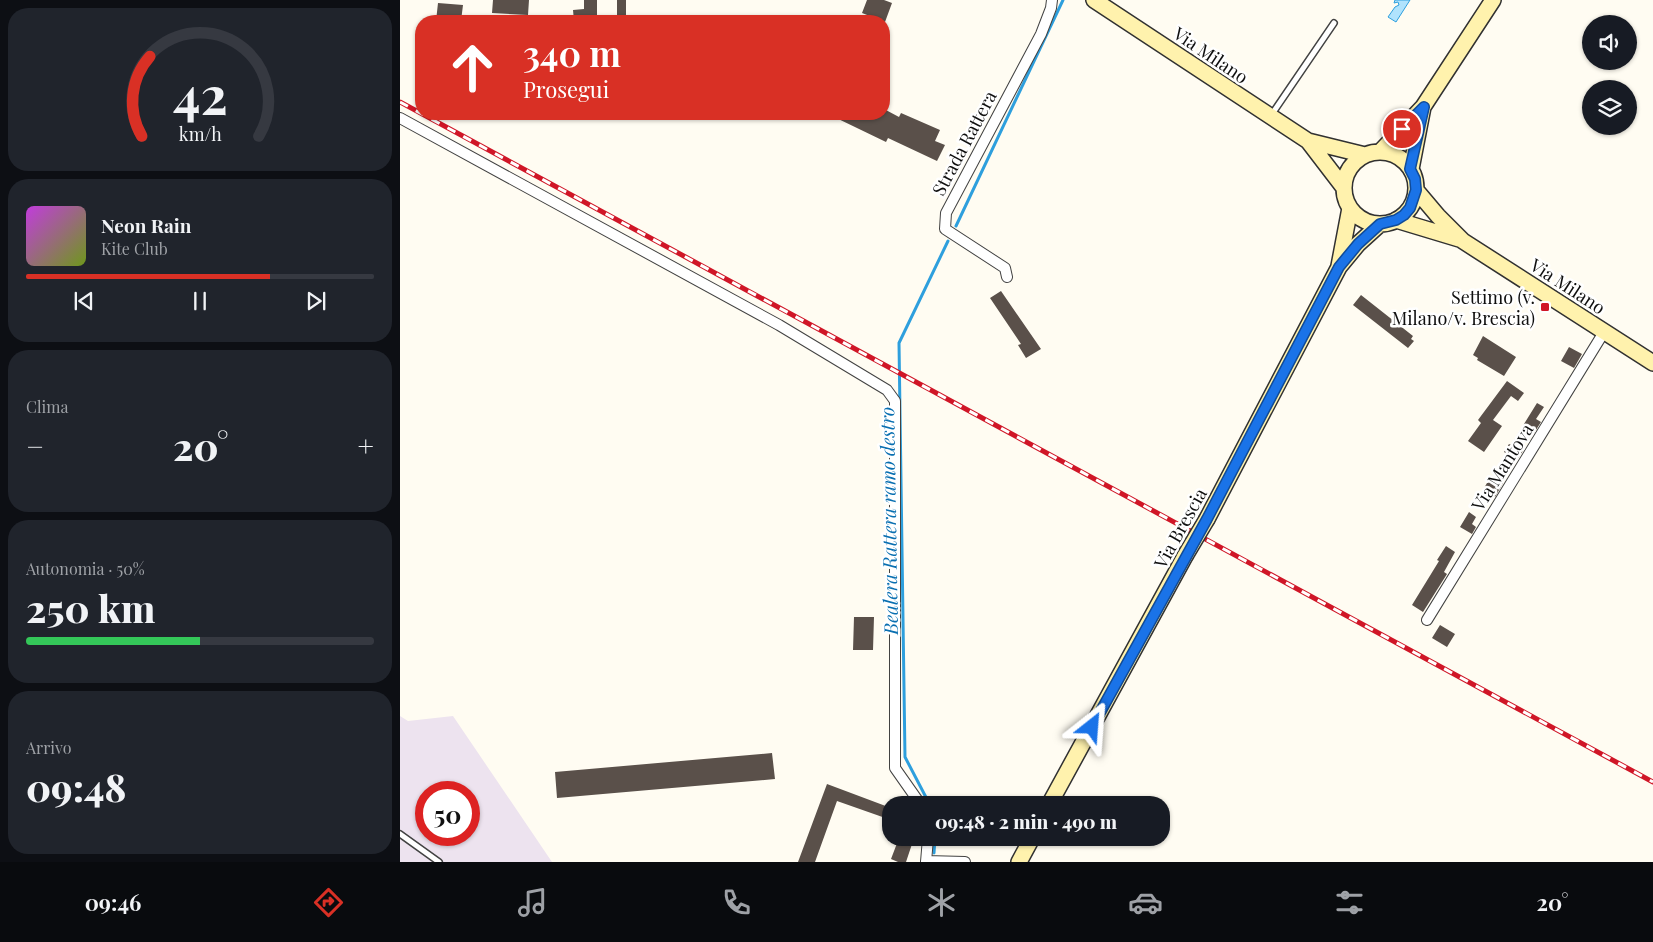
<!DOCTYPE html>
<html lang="it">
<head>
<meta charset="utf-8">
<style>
  body { margin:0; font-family:"Playfair Display",serif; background:#20242c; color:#f1f3f6; height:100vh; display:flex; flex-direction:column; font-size:19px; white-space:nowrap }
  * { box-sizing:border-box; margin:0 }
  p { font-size:16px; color:#9ea1a6 }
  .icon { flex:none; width:28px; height:28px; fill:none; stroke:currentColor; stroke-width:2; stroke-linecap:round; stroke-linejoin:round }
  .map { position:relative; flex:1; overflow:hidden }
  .side { display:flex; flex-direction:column; gap:8px; padding:8px; background:#0d0f14; width:400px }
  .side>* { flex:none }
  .guide { position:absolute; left:15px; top:15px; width:475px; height:105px; border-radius:20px; box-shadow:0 1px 4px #0004; background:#d93025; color:#fff; overflow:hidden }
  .controls { position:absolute; left:1182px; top:15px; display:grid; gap:10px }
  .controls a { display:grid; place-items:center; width:55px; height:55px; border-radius:50%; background:#171b24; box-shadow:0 1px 4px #0004; font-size:25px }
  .speed { position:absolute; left:15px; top:781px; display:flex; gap:10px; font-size:25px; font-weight:700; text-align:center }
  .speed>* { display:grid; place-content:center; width:65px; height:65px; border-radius:50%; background:#171b24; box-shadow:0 1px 4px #0004; line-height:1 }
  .speed .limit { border:8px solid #d22; background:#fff; color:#111 }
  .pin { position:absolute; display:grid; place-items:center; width:42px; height:42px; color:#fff; margin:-21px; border:2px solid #fff; border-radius:50%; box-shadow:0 1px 5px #0007 }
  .me { position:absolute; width:55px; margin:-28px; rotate:28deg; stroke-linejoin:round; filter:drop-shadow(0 0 4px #0008) }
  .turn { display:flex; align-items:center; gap:18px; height:105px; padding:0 25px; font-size:22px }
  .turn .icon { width:65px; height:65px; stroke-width:2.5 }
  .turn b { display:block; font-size:35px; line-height:42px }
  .big { font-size:38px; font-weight:800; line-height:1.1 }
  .side .card { flex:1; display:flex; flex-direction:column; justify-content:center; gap:8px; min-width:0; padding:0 18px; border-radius:20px; background:#20242c }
  .side .dial { align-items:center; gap:0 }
  .dial svg { height:130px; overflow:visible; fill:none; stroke:#363941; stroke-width:7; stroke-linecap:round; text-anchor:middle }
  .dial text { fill:#f1f3f6; stroke:none }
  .song { display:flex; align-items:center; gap:15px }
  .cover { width:60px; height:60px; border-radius:8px; background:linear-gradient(135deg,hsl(290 70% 55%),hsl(80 70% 35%)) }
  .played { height:5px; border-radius:2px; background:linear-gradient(90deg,#d93025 70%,#363941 70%) }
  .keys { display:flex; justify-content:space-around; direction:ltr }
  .heat { display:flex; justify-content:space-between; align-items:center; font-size:28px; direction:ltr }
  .charge { height:8px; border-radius:4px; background:linear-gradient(90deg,#34c759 50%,#363941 0) }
  .trip { position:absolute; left:482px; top:796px; width:288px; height:50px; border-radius:20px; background:#171b24; box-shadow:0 1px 4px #0004; font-weight:800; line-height:50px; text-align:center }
  .menu { display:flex; height:80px; justify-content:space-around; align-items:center; background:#090b0e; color:#9ea1a6 }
  .menu .icon { width:35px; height:35px }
  .menu .current { color:#d93025 }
  .menu b { font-size:22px; color:#f1f3f6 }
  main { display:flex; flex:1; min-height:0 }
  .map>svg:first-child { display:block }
  .industrial { fill:#ede3ef; fill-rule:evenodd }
  .water { fill:#b0e3fd; stroke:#2e9fdd }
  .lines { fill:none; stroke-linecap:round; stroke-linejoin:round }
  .stream { stroke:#2e9fdd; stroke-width:3 }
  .building { fill:#5a504a }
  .lane-casing { stroke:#424242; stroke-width:8 }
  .street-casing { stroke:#424242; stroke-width:12 }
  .secondary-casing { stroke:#313131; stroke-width:18 }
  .lane { stroke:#fff; stroke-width:5 }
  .street { stroke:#fff; stroke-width:10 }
  .secondary { stroke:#fff2ad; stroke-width:15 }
  .rail-casing { stroke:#d01627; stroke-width:5 }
  .rail { stroke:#fff; stroke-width:3; stroke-dasharray:9; stroke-linecap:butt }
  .secondary-bridge-casing { stroke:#313131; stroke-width:18; stroke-linecap:butt }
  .secondary-bridge { stroke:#fff2ad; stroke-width:15 }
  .route-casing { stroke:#114b97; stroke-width:12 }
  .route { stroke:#1a73e8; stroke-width:9 }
  .poi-dot { fill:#d01627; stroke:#fff; stroke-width:2 }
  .labels { text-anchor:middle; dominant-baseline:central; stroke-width:5; stroke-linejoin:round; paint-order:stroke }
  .street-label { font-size:18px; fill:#0f0f0f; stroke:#fff }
  .poi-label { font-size:18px; fill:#0f0f0f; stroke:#fff; text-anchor:end }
  .water-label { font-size:19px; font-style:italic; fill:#096fb1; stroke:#fff }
</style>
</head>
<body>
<main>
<section class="side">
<div class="card dial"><svg viewBox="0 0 100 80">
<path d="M14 69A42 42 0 1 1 86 69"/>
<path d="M14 69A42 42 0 0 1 19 20" stroke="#d93025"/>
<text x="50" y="56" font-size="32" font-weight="700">42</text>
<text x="50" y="72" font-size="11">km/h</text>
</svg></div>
<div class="card">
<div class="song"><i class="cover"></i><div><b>Neon Rain</b><p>Kite Club</p></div></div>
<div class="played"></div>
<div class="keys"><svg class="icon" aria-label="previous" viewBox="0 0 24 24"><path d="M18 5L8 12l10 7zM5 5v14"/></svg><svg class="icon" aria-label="pause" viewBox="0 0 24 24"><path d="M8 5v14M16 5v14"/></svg><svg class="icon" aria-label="next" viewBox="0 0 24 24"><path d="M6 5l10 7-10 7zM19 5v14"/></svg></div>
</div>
<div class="card"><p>Clima</p>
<div class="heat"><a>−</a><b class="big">20°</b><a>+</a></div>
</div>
<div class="card"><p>Autonomia · 50%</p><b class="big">250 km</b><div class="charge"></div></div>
<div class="card"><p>Arrivo</p><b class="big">09:48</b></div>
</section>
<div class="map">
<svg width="1253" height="862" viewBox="0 0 1253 862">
  <rect width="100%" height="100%" fill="#fffcf2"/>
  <path class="industrial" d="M0 716 8 721 53 716 152 862H0ZM26 792H69V835H26Z"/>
  <path class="water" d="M995 0H1010L996 22 988 17 995 7 999 5 998 2 994 3Z"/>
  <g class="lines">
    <path class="stream" d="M556 226 663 0
      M530 805 505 757 499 343 548 241
      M534 853 535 838"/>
  </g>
  <path class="building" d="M93 0H129L128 15 92 13Z
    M184 0H197V21H174L173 10 184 9Z
    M217 0H226V21H217Z
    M467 0H484L492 3 485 22 462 13Z
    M38 3 63 5 61 21H36Z
    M484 109 499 117 501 113 540 130 535 141 545 145 537 161 488 138 486 142 428 114H484Z
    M601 291 641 349 626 358 618 345 621 344 590 298Z
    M961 295 1013 336 1011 339 1014 341 1008 348 953 305Z
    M1083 336 1116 357 1104 376 1077 360 1078 358 1073 355Z
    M1169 347 1182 354 1174 368 1161 361Z
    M1107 381 1124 393 1118 401 1111 396 1093 420 1102 426 1084 452 1068 441 1081 423 1078 420Z
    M1137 403 1144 407 1136 419 1141 422 1134 433 1130 431 1120 447 1124 449 1117 460 1104 452 1109 444 1111 445Z
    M1091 476 1103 483 1095 497 1083 490Z
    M1069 512 1076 517 1072 524 1076 527 1072 534 1060 527Z
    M1046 546 1055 552 1044 572 1047 574 1023 612 1012 605 1039 561 1037 560Z
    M454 617H474L473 650H453Z
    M1040 625 1055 634 1047 647 1032 638Z
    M372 753 375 779 157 798 155 772Z
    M427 784 491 808V820L437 801 415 862H398Z
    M499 838H514L506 862H498L491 859Z"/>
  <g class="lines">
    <defs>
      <path id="lane" d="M872 114 934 23
        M0 834 39 862"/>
      <path id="street" d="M0 118 379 325 487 390 495 401V768L521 805
        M607 277 605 268 545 229 546 213 641 34 651 8 652 0
        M1027 620 1204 332
        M526 861 565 862
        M526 862 528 838"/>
      <path id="secondary" d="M694 0 908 141 965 155
        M908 141 944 188
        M980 152 1023 107 1093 0
        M944 188a36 36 0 1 1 72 0a36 36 0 1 1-72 0Z
        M1011 169 1023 107
        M1016 190 1038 216 1063 241 1253 363
        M996 220 1059 239
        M939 266 950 208
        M807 519 939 267 958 244 980 224
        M649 805 785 556
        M619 862 632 838"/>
    </defs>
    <use href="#lane" class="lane-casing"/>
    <use href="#street" class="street-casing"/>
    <use href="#secondary" class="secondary-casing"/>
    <use href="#lane" class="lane"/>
    <use href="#street" class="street"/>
    <use href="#secondary" class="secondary"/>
    <defs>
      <path id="rail" d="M0 102 1253 782"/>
    </defs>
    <use href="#rail" class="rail-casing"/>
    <use href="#rail" class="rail"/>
    <defs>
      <path id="secondary-bridge" d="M785 556 807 519"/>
    </defs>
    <use href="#secondary-bridge" class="secondary-bridge-casing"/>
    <use href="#secondary-bridge" class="secondary-bridge"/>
  </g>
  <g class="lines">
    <defs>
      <path id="route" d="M692 727 807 519 939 267 958 244 980 224 996 220 1004 215 1010 208 1016 190 1015 179 1010 169 1024 107 1002 129"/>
    </defs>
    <use href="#route" class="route-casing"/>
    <use href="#route" class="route"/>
  </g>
  <rect class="poi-dot" x="1140" y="302" width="10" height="10" rx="2.5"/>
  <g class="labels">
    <g class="street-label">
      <text transform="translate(811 55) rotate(34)">Via Milano</text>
      <text transform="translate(564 143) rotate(-62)">Strada Rattera</text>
      <text transform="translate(1168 286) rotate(33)">Via Milano</text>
      <text transform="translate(1102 467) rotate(-58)">Via Mantova</text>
      <text transform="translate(780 528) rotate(-61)">Via Brescia</text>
    </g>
    <g class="poi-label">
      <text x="1135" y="297">Settimo (v.<tspan x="1135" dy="21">Milano/v. Brescia)</tspan></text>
    </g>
    <g class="water-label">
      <text transform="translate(488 521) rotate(-91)">Bealera Rattera ramo destro</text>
    </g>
  </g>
</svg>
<div class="controls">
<a><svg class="icon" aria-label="sound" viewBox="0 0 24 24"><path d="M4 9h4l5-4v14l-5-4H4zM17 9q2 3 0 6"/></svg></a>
<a><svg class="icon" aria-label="layers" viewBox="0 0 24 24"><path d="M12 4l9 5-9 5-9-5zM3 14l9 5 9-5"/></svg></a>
</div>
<div class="speed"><div class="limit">50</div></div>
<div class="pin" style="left:1002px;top:129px;background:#d93025"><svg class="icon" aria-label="arrive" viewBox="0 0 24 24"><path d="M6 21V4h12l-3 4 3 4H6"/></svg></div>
<svg class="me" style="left:692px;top:727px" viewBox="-20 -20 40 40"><path d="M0-17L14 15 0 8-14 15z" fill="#1a73e8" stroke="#fff" stroke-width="4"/></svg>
<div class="trip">09:48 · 2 min · 490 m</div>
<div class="guide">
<div class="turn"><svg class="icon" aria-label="ahead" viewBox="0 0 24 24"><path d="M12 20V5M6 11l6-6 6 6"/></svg><div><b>340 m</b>Prosegui</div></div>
</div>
</div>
</main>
<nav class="menu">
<b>09:46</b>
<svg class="icon current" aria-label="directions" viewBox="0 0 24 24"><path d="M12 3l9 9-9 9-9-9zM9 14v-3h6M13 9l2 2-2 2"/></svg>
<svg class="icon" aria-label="music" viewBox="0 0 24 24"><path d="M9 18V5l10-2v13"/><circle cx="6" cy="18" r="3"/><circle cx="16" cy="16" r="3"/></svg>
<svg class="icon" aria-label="phone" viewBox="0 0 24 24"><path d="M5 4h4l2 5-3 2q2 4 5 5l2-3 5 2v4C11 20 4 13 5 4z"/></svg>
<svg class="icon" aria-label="climate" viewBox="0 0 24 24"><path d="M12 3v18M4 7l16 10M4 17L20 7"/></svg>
<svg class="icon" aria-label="car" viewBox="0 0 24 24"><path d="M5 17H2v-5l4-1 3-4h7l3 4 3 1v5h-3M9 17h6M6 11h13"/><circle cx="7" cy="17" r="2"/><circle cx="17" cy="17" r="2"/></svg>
<svg class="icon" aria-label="filters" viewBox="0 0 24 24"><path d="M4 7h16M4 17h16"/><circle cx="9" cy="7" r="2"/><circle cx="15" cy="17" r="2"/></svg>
<b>20°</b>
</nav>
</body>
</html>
